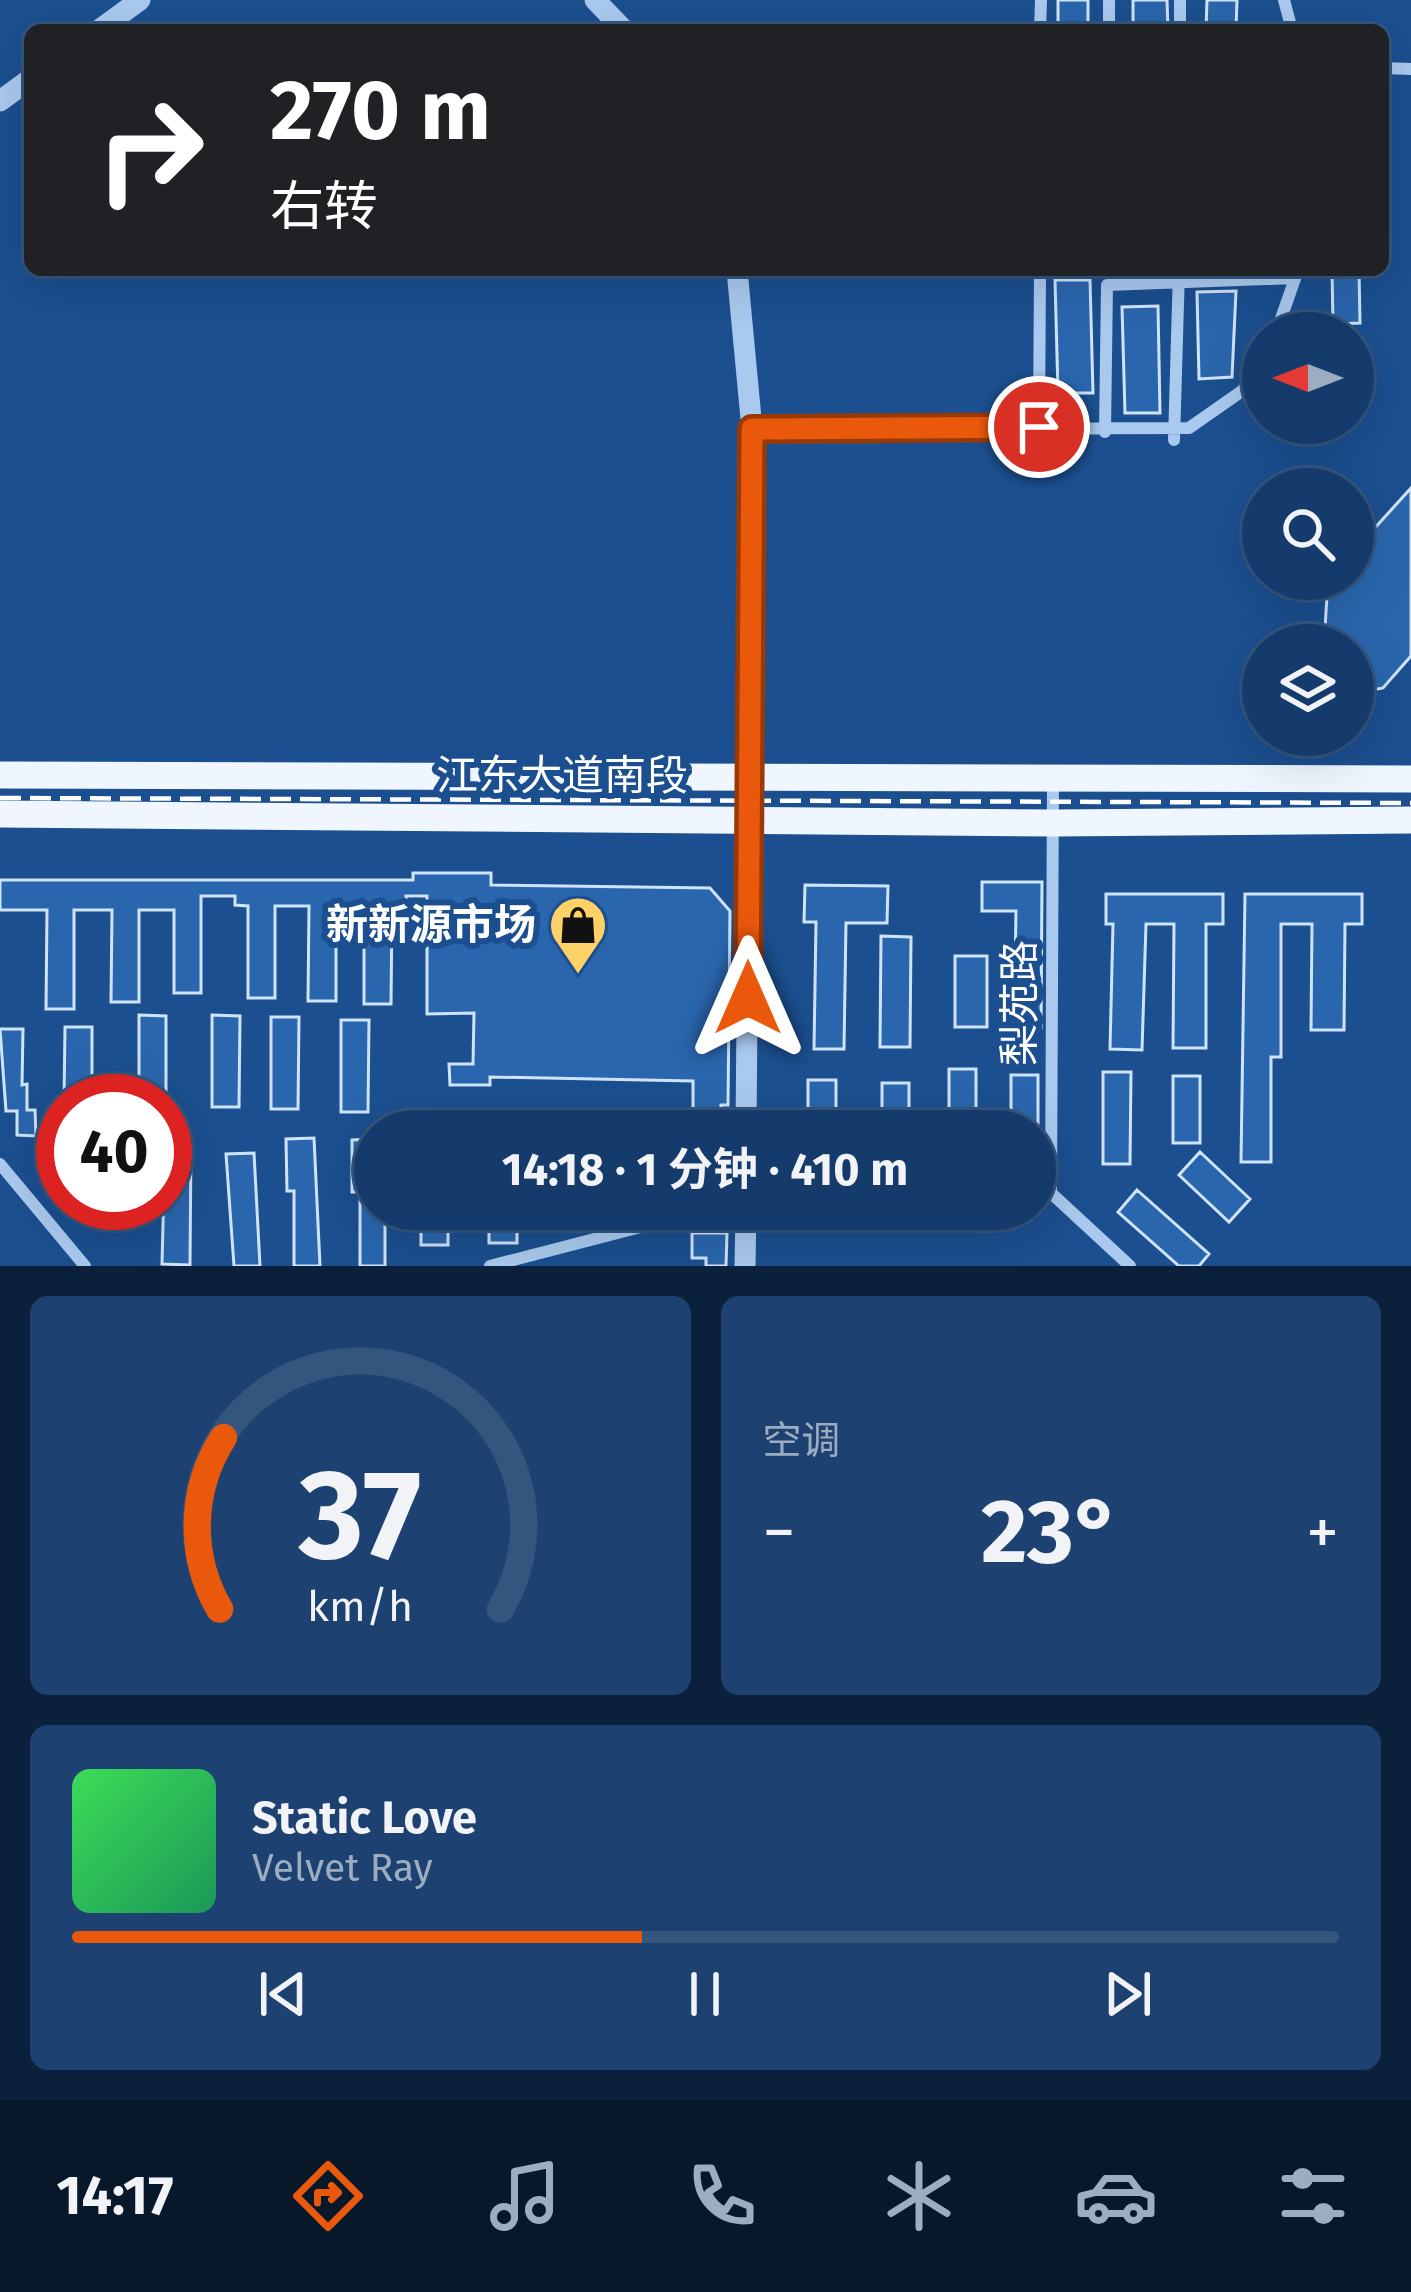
<!DOCTYPE html>
<html lang="zh">
<head>
<meta charset="utf-8">
<style>
  body { margin:0; font-family:"Fira Sans","Noto Sans SC",sans-serif; background:#1d4271; color:#f1f3f6; height:100vh; display:flex; flex-direction:column; font-size:45px; white-space:nowrap }
  * { box-sizing:border-box; margin:0 }
  p { font-size:39px; color:#9dadc1 }
  .icon { flex:none; width:66px; height:66px; fill:none; stroke:currentColor; stroke-width:2; stroke-linecap:round; stroke-linejoin:round }
  .map { position:relative; height:1266px; overflow:hidden }
  .sheet { display:flex; flex-direction:column; gap:30px; padding:30px; background:#0b203b; flex:1 }
  .sheet>* { flex:none }
  .top-card { position:absolute; left:24px; top:24px; width:1365px; height:252px; border-radius:18px; box-shadow:0 12px 48px #0002,0 0 0 3px #33557e; background:#202124; color:#fff; overflow:hidden }
  .needle { width:78px; rotate:270deg }
  .buttons { position:absolute; left:1242px; top:312px; display:grid; gap:24px }
  .buttons a { display:grid; place-items:center; width:132px; height:132px; border-radius:50%; background:#143b6b; box-shadow:0 12px 48px #0002,0 0 0 3px #33557e; font-size:60px }
  .speed { position:absolute; left:36px; top:1074px; display:flex; gap:24px; font-size:60px; font-weight:700; text-align:center }
  .speed>* { display:grid; place-content:center; width:156px; height:156px; border-radius:50%; background:#143b6b; box-shadow:0 12px 48px #0002,0 0 0 3px #33557e; line-height:1 }
  .speed .limit { border:18px solid #d22; background:#fff; color:#111 }
  .pin { position:absolute; display:grid; place-items:center; width:102px; height:102px; color:#fff; margin:-51px; border:6px solid #fff; border-radius:50%; box-shadow:0 3px 12px #0007 }
  .me { position:absolute; width:132px; margin:-66px; rotate:0deg; stroke-linejoin:round; filter:drop-shadow(0 0 9px #0008) }
  .turn { display:flex; align-items:center; gap:42px; height:252px; padding:0 48px; font-size:54px }
  .turn .icon { width:156px; height:156px; stroke-width:2.5 }
  .turn b { display:block; font-size:84px; line-height:102px }
  .big { font-size:90px; font-weight:700; line-height:1.1 }
  .sheet .tile { flex:1; display:flex; flex-direction:column; justify-content:center; gap:18px; min-width:0; padding:0 42px; border-radius:18px; background:#1d4271 }
  .sheet .dial { align-items:center; gap:0 }
  .dial svg { height:312px; overflow:visible; fill:none; stroke:#33557e; stroke-width:7; stroke-linecap:round; text-anchor:middle }
  .dial text { fill:#f1f3f6; stroke:none }
  .song { display:flex; align-items:center; gap:36px }
  .cover { width:144px; height:144px; border-radius:18px; background:linear-gradient(135deg,hsl(130 70% 55%),hsl(150 70% 35%)) }
  .played { height:12px; border-radius:6px; background:linear-gradient(90deg,#ea580c 45%,#33557e 45%) }
  .keys { display:flex; justify-content:space-around; direction:ltr }
  .heat { display:flex; justify-content:space-between; align-items:center; font-size:66px; direction:ltr }
  .sheet .tiles { flex:1; display:grid; gap:30px; grid-template-columns:1fr 1fr }
  .tile:last-child { grid-column:span 2 }
  .trip { position:absolute; left:354px; top:1110px; width:702px; height:120px; border-radius:60px; background:#143b6b; box-shadow:0 12px 48px #0002,0 0 0 3px #33557e; font-weight:700; line-height:120px; text-align:center }
  .tab-bar { display:flex; height:192px; justify-content:space-around; align-items:center; background:#08182b; color:#9dadc1 }
  .tab-bar .icon { width:84px; height:84px }
  .tab-bar .selected { color:#ea580c }
  .tab-bar b { font-size:54px; color:#f1f3f6 }
  .map>svg:first-child { display:block }
  .building { fill:#2a66ad; stroke:#cfe3fa; stroke-width:3 }
  .lines { fill:none; stroke-linecap:round; stroke-linejoin:round }
  .minor { stroke:#a9c9ee; stroke-width:12 }
  .tertiary { stroke:#a9c9ee; stroke-width:21 }
  .primary { stroke:#f0f6ff; stroke-width:27 }
  .rail { stroke:#fff; stroke-width:4.5; stroke-dasharray:21 9; stroke-linecap:butt }
  .route-casing { stroke:#983908; stroke-width:30 }
  .route { stroke:#ea580c; stroke-width:21 }
  .labels { text-anchor:middle; dominant-baseline:central; stroke-width:12; stroke-linejoin:round; paint-order:stroke }
  .street-label { font-size:42px; fill:#fff; stroke:#1b4f8f }
  .poi-label { font-size:42px; font-weight:bold; fill:#fff; stroke:#1b4f8f; text-anchor:end }
</style>
</head>
<body>
<div class="map">
<svg width="1411" height="1266" viewBox="0 0 1411 1266">
  <rect width="100%" height="100%" fill="#1b4f8f"/>
  <path class="building" d="M1058 0H1088V30H1058Z
    M1133 0H1167L1168 30H1133Z
    M1207 0H1237L1236 30H1206Z
    M1332 270H1359L1360 323 1333 324Z
    M1055 280H1090L1093 393H1058Z
    M1236 291 1232 377 1199 379 1197 292Z
    M1158 306 1160 413H1125L1122 307Z
    M1411 488V656L1383 688 1353 694V645H1324L1328 579H1353V552Z
    M413 873H491V885L710 888 730 911 728 1105H721V1131H693V1081L490 1077V1085H450L449 1064H473L474 1013 427 1014V896H406V908H392L391 1004H364V908H336V1001H308L309 906H275V998H248V906L235 905V896H201V993H174V910H139V1002H111L112 910H74V1009H46L47 910H0V880H413Z
    M982 882H1042L1041 1028 1014 1027 1016 911H982Z
    M805 885 888 886 887 923H846L844 1049H814L816 922H804Z
    M1106 894H1223V924H1206V1048H1173L1174 924H1146L1142 1050 1110 1049 1113 924H1106Z
    M1245 894H1362V924H1345L1344 1030H1311L1312 924H1281V1057H1271V1162H1241Z
    M881 936 911 937 910 1047H880Z
    M955 956H987V1027H955Z
    M139 1015 166 1016V1101H139Z
    M212 1015 240 1016 239 1107H212Z
    M271 1017H299L298 1109H271Z
    M341 1020H369L368 1112H341Z
    M65 1027H92V1101H64Z
    M0 1029H23L22 1085 27 1084V1110H35L36 1136 17 1135V1111H6Z
    M949 1069H976V1131H949Z
    M1103 1072H1131L1130 1164H1103Z
    M1011 1075H1038V1131H1011Z
    M1173 1076H1200V1143H1173Z
    M808 1080H836V1131H808Z
    M882 1083H909V1131H882Z
    M314 1138 320 1266H294V1191H287L286 1139Z
    M375 1139V1209H385V1266H360V1192H352V1140Z
    M165 1146H191L190 1265 162 1264Z
    M1200 1152 1250 1199 1229 1222 1179 1175Z
    M254 1153 260 1266H234L226 1154Z
    M1137 1190 1209 1254 1199 1266H1179L1118 1212Z
    M421 1209H448V1245H421Z
    M489 1209H517V1243H489Z
    M692 1233H727L726 1266H706V1258H692Z"/>
  <g class="lines">
    <path class="minor" d="M1284 0 1292 30
      M1040 30 1041 0
      M1109 30V0
      M1180 30V0
      M1383 68 1411 69
      M1276 333 1298 270
      M1039 427 1040 270
      M752 429 1189 428 1242 391 1263 359
      M1105 432 1107 285 1295 278
      M1174 440 1179 270
      M1053 780 1051 1193 1130 1266
      M0 1164 85 1266
      M490 1266 710 1209"/>
    <path class="tertiary" d="M595 0 624 30
      M99 30 140 0
      M0 101 30 79
      M737 270 752 429 746 1131
      M745 1266 746 1209"/>
    <path class="primary" d="M0 775 1411 779
      M0 814 1054 823 1411 820"/>
    <path class="rail" d="M0 798 1411 803"/>
  </g>
  <g class="lines">
    <defs>
      <path id="route" d="M748 998 752 429 1039 427"/>
    </defs>
    <use href="#route" class="route-casing"/>
    <use href="#route" class="route"/>
  </g>
  <defs>
    <symbol id="shop-pin" viewBox="-11 -11 22 30"><path d="M0 17L-7.5 6A9.5 9.5 0 1 1 7.5 6Z" fill="#ffd166" stroke="#1b4f8f"/><path d="M-5-2.5h2.3a2.7 3.5 0 0 1 5.4 0H5L5.5 6h-11ZM-1.5-2.5h3a1.5 2.3 0 0 0-3 0Z" fill="#111"/></symbol>
  </defs>
  <g fill-rule="evenodd">
    <use href="#shop-pin" x="545" y="892" width="66" height="90"/>
  </g>
  <g class="labels">
    <g class="street-label">
      <text x="562" y="776">江东大道南段</text>
      <text transform="translate(1020 1003) rotate(-90)">梨苑路</text>
    </g>
    <g class="poi-label">
      <text x="536" y="925">新新源市场</text>
    </g>
  </g>
</svg>
<div class="buttons">
<a><svg class="needle" viewBox="-14 -14 28 28"><path d="M0-13l5 13h-10z" fill="#e53935"/><path d="M0 13l5-13h-10z" fill="#9dadc1"/></svg></a>
<a><svg class="icon" aria-label="search" viewBox="0 0 24 24"><circle cx="10" cy="10" r="6"/><path d="M15 15l6 6"/></svg></a>
<a><svg class="icon" aria-label="layers" viewBox="0 0 24 24"><path d="M12 4l9 5-9 5-9-5zM3 14l9 5 9-5"/></svg></a>
</div>
<div class="speed"><div class="limit">40</div></div>
<div class="pin" style="left:1039px;top:427px;background:#d93025"><svg class="icon" aria-label="arrive" viewBox="0 0 24 24"><path d="M6 21V4h12l-3 4 3 4H6"/></svg></div>
<svg class="me" style="left:748px;top:998px" viewBox="-20 -20 40 40"><path d="M0-17L14 15 0 8-14 15z" fill="#ea580c" stroke="#fff" stroke-width="4"/></svg>
<div class="trip">14:18 · 1 分钟 · 410 m</div>
<div class="top-card">
<div class="turn"><svg class="icon" aria-label="right" viewBox="0 0 24 24"><path d="M7 20v-9h11M14 6l5 5-5 5"/></svg><div><b>270 m</b>右转</div></div>
</div>
</div>
<section class="sheet">
<div class="tiles">
<div class="tile dial"><svg viewBox="0 0 100 80">
<path d="M14 69A42 42 0 1 1 86 69"/>
<path d="M14 69A42 42 0 0 1 15 25" stroke="#ea580c"/>
<text x="50" y="56" font-size="32" font-weight="700">37</text>
<text x="50" y="72" font-size="11">km/h</text>
</svg></div>
<div class="tile"><p>空调</p>
<div class="heat"><a>−</a><b class="big">23°</b><a>+</a></div>
</div>
<div class="tile">
<div class="song"><i class="cover"></i><div><b>Static Love</b><p>Velvet Ray</p></div></div>
<div class="played"></div>
<div class="keys"><svg class="icon" aria-label="previous" viewBox="0 0 24 24"><path d="M18 5L8 12l10 7zM5 5v14"/></svg><svg class="icon" aria-label="pause" viewBox="0 0 24 24"><path d="M8 5v14M16 5v14"/></svg><svg class="icon" aria-label="next" viewBox="0 0 24 24"><path d="M6 5l10 7-10 7zM19 5v14"/></svg></div>
</div>
</div>
</section>
<nav class="tab-bar">
<b>14:17</b>
<svg class="icon selected" aria-label="directions" viewBox="0 0 24 24"><path d="M12 3l9 9-9 9-9-9zM9 14v-3h6M13 9l2 2-2 2"/></svg>
<svg class="icon" aria-label="music" viewBox="0 0 24 24"><path d="M9 18V5l10-2v13"/><circle cx="6" cy="18" r="3"/><circle cx="16" cy="16" r="3"/></svg>
<svg class="icon" aria-label="phone" viewBox="0 0 24 24"><path d="M5 4h4l2 5-3 2q2 4 5 5l2-3 5 2v4C11 20 4 13 5 4z"/></svg>
<svg class="icon" aria-label="climate" viewBox="0 0 24 24"><path d="M12 3v18M4 7l16 10M4 17L20 7"/></svg>
<svg class="icon" aria-label="car" viewBox="0 0 24 24"><path d="M5 17H2v-5l4-1 3-4h7l3 4 3 1v5h-3M9 17h6M6 11h13"/><circle cx="7" cy="17" r="2"/><circle cx="17" cy="17" r="2"/></svg>
<svg class="icon" aria-label="filters" viewBox="0 0 24 24"><path d="M4 7h16M4 17h16"/><circle cx="9" cy="7" r="2"/><circle cx="15" cy="17" r="2"/></svg>
</nav>
</body>
</html>
